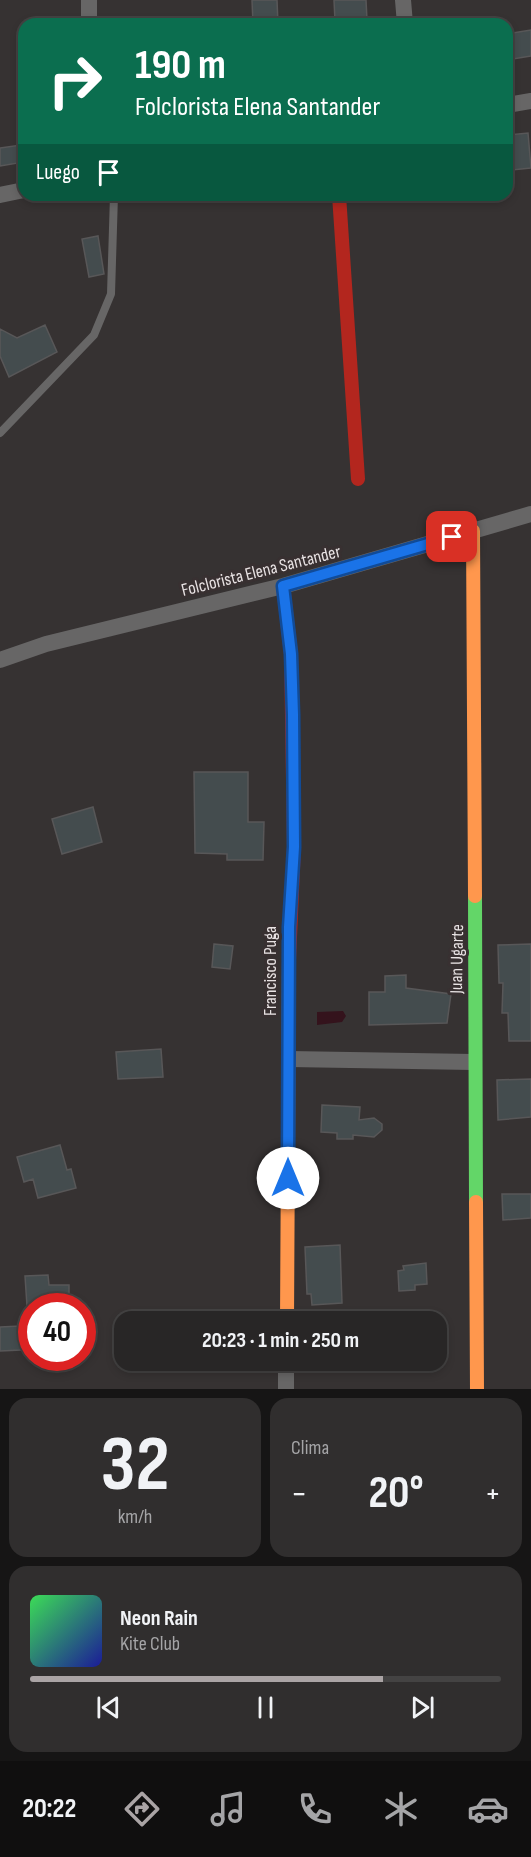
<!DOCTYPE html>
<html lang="es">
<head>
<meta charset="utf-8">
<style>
  body { margin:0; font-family:"Sofia Sans Condensed",sans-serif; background:#302e2e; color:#f1f3f6; height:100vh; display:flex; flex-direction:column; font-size:22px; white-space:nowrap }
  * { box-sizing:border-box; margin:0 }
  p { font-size:20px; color:#a5a5a7 }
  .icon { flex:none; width:33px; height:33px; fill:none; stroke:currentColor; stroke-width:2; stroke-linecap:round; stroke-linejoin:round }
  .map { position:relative; height:1389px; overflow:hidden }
  .drawer { display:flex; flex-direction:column; gap:9px; padding:9px; background:#161515; flex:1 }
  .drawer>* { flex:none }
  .top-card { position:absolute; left:18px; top:18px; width:495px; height:183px; border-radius:18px; box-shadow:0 3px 9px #0003,0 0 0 2px #444343; background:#0b6e4f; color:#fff; overflow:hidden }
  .speed { position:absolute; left:18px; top:1293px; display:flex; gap:12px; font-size:30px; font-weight:700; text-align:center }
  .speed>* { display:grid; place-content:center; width:78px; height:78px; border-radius:50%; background:#282626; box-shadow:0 3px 9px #0003,0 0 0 2px #444343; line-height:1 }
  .speed .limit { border:9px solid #d22; background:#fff; color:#111 }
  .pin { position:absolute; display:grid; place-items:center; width:51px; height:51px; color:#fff; margin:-26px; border-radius:12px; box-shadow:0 3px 9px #0006 }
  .me { position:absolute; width:66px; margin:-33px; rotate:0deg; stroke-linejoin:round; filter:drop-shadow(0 0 4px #0008) }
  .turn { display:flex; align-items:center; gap:21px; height:126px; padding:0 18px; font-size:27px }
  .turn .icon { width:78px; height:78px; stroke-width:2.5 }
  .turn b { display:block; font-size:42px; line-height:51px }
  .then { display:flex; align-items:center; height:57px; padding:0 18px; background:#0003; gap:12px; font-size:22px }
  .big { font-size:45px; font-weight:700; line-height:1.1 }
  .drawer .widget { flex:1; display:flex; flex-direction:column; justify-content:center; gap:9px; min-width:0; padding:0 21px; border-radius:18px; background:#302e2e }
  .drawer .dial { align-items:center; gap:0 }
  .dial b { font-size:78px; line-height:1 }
  .song { display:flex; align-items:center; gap:18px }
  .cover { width:72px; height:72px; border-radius:9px; background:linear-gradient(135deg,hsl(130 70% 55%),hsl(240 70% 35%)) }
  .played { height:6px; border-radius:3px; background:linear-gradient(90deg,#aaa4a5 75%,#444343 75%) }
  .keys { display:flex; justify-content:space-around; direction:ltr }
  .heat { display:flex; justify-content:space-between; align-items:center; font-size:33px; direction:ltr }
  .drawer .tiles { flex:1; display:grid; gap:9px; grid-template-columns:1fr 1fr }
  .widget:last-child { grid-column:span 2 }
  .trip { position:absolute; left:114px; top:1311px; width:333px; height:60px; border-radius:18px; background:#282626; box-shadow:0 3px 9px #0003,0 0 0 2px #444343; font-weight:700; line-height:60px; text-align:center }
  .dock { display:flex; height:96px; justify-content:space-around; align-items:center; background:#100f0f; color:#a5a5a7 }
  .dock .icon { width:42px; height:42px }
  .dock .selected { color:#aaa4a5 }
  .dock b { font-size:27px; color:#f1f3f6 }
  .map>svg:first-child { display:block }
  .water { fill:#34131c }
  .building { fill:#444c4e; stroke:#585758; stroke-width:1.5 }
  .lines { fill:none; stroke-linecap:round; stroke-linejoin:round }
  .lane { stroke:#676666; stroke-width:8 }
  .street { stroke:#676666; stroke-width:16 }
  .fast { stroke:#63d668; stroke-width:14 }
  .slow { stroke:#ff974d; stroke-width:14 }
  .jam { stroke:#b3261e; stroke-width:14 }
  .route-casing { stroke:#114b97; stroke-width:15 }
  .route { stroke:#1a73e8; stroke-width:10 }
  .labels { text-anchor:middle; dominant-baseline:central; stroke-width:6; stroke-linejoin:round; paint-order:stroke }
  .street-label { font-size:18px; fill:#e8e2e3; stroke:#383031 }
</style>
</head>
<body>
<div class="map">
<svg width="531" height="1389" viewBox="0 0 531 1389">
  <rect width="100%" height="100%" fill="#363232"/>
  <path class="water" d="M343 1011 346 1016 342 1022 317 1025V1012Z"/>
  <path class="building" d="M252 0H277L278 24H253Z
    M334 0H366L367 20 335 21Z
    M531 30V56L507 60V34Z
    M528 133 531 168 512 170 511 162H507V135Z
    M21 145 24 162 0 166V148Z
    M98 236 104 274 89 277 82 239Z
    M45 325 57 352 9 377 0 356V329L17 338Z
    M194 772H248V822H264L263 860H227V854L195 853Z
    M93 807 102 842 62 854 52 819Z
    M214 944 233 946 230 969 212 967Z
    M531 944V1041H509L508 1013H502L503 983H499L498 945Z
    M406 975V988L451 994 447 1023 369 1025V992H385V976Z
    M161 1049 163 1077 118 1079 116 1052Z
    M531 1079V1117L498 1120 497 1080Z
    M322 1105 360 1107 359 1120 374 1118 382 1124V1130L374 1137 353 1135V1139H337V1133L321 1132Z
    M60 1145 67 1170 71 1169 76 1188 38 1198 33 1179 24 1182 17 1157Z
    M502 1194H531V1218L503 1220Z
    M340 1245 342 1303 312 1305 311 1294H307L305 1247Z
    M426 1263 427 1284 415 1285V1290L399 1291 398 1271 404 1270 403 1266Z
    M48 1275 49 1285H69V1305L27 1306 25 1276Z
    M20 1326 21 1350 0 1351V1327Z"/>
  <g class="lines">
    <path class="lane" d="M0 433 94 335 111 294 114 195"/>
    <path class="street" d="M403 0 405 24
      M89 24V0
      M507 105 531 101
      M0 195 24 190
      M0 660 46 644 283 586 531 514
      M289 1059 473 1062
      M286 1389V1360"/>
    <path class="fast" d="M475 896 476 1202"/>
    <path class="slow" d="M473 531 475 896
      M476 1202 477 1389
      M287 1322 289 960"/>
    <path class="jam" d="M339 195 358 479
      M283 586 291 654 294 847 289 960"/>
  </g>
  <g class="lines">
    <defs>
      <path id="route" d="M288 1178 289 927 294 847 293 715 291 654 283 586 452 537"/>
    </defs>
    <use href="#route" class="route-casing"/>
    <use href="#route" class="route"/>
  </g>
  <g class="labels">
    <g class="street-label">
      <text transform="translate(261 571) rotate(-14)">Folclorista Elena Santander</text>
      <text transform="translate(457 959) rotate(-89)">Juan Ugarte</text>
      <text transform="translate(270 971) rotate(-90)">Francisco Puga</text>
    </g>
  </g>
</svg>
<div class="speed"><div class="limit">40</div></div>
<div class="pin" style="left:452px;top:537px;background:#d93025"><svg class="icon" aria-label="arrive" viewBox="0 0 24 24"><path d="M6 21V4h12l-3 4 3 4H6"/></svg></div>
<svg class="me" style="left:288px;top:1178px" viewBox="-20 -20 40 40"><circle r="19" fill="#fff"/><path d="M0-13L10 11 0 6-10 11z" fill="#1a73e8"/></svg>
<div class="trip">20:23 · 1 min · 250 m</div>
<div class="top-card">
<div class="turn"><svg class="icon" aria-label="right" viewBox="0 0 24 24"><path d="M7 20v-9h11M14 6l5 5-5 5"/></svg><div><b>190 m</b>Folclorista Elena Santander</div></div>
<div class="then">Luego<svg class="icon" aria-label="arrive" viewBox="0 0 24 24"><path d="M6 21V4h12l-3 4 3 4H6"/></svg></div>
</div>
</div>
<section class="drawer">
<div class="tiles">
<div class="widget dial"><b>32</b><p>km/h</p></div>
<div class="widget"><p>Clima</p>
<div class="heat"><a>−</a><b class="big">20°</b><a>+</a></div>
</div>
<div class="widget">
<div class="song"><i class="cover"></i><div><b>Neon Rain</b><p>Kite Club</p></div></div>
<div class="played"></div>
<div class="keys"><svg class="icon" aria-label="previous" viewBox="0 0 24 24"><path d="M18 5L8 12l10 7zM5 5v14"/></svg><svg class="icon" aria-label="pause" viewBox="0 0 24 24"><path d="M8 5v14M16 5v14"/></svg><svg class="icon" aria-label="next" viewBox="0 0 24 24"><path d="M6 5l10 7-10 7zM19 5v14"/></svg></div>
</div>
</div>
</section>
<nav class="dock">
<b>20:22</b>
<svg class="icon selected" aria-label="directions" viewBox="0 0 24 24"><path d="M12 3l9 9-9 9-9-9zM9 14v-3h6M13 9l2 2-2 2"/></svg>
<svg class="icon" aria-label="music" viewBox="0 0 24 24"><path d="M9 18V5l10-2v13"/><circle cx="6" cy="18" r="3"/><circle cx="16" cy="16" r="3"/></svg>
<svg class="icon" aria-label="phone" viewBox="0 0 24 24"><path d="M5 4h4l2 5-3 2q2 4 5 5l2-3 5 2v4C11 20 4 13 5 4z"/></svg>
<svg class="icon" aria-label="climate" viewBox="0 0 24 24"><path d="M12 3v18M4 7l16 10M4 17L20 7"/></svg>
<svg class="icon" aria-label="car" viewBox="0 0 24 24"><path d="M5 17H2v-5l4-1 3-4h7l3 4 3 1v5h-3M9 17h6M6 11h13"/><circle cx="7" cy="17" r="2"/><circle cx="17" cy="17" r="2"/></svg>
</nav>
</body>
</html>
